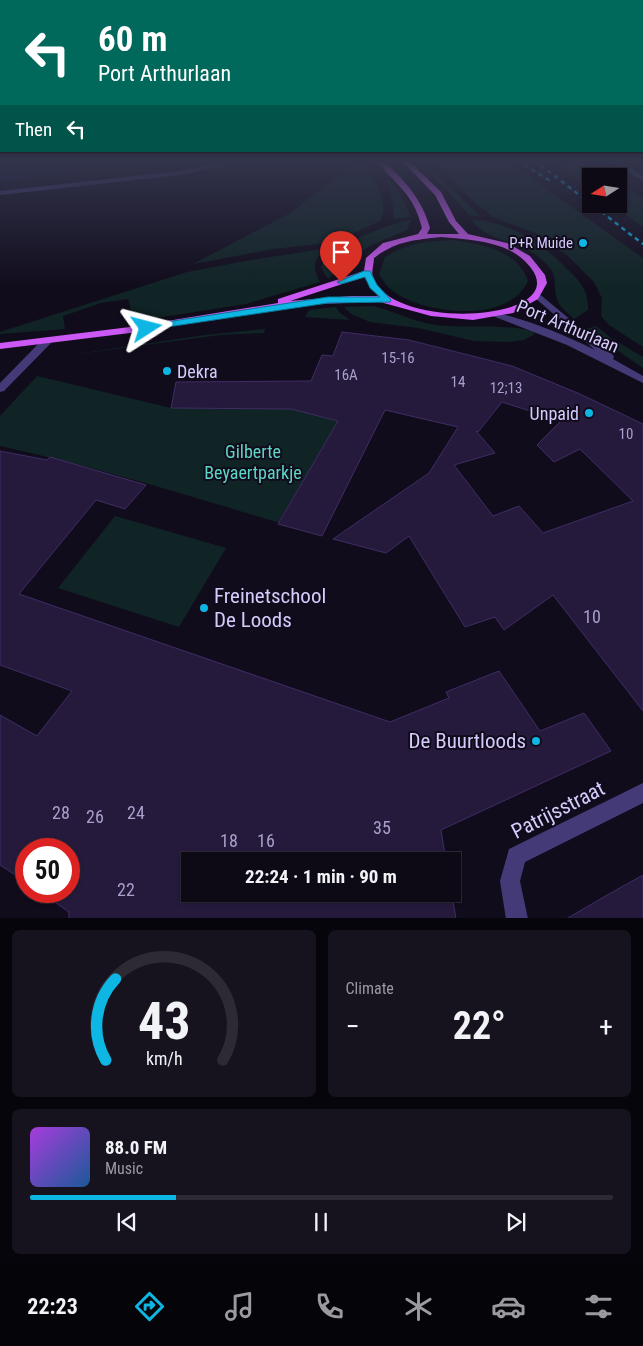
<!DOCTYPE html>
<html lang="en">
<head>
<meta charset="utf-8">
<style>
  body { margin:0; font-family:"Roboto Condensed",sans-serif; background:#16121e; color:#f1f3f6; height:100vh; display:flex; flex-direction:column; font-size:19px; white-space:nowrap }
  * { box-sizing:border-box; margin:0 }
  p { font-size:16px; color:#9a9aa0 }
  .icon { flex:none; width:28px; height:28px; fill:none; stroke:currentColor; stroke-width:2; stroke-linecap:round; stroke-linejoin:round }
  .map { position:relative; height:918px; overflow:hidden }
  .drawer { display:flex; flex-direction:column; gap:12px; padding:12px; background:#07050c; flex:1 }
  .drawer>* { flex:none }
  .guide { position:absolute; left:0px; top:0px; width:644px; height:152px; box-shadow:0 1px 4px #0004,0 0 0 1px #2d2a34; background:#00695c; color:#fff; overflow:hidden }
  .needle { width:32px; rotate:258deg }
  .controls { position:absolute; left:582px; top:168px; display:grid; gap:10px }
  .controls a { display:grid; place-items:center; width:45px; height:45px; border-radius:0px; background:#0d0915; box-shadow:0 1px 4px #0004,0 0 0 1px #2d2a34; font-size:25px }
  .speed { position:absolute; left:15px; top:838px; display:flex; gap:10px; font-size:25px; font-weight:700; text-align:center }
  .speed>* { display:grid; place-content:center; width:65px; height:65px; border-radius:50%; background:#0d0915; box-shadow:0 1px 4px #0004,0 0 0 1px #2d2a34; line-height:1 }
  .speed .limit { border:8px solid #d22; background:#fff; color:#111 }
  .pin { position:absolute; display:grid; place-items:center; width:42px; height:42px; color:#fff; margin:-51px -21px; border-radius:50% 50% 50% 0; rotate:-45deg; box-shadow:0 0 5px #0007 }
  .pin .icon { rotate:45deg }
  .me { position:absolute; width:55px; margin:-28px; rotate:81deg; stroke-linejoin:round; filter:drop-shadow(0 0 4px #0008) }
  .turn { display:flex; align-items:center; gap:18px; height:105px; padding:0 15px; font-size:22px }
  .turn .icon { width:65px; height:65px; stroke-width:2.5 }
  .turn b { display:block; font-size:35px; line-height:42px }
  .then { display:flex; align-items:center; height:48px; padding:0 15px; background:#0003; gap:10px; font-size:19px }
  .big { font-size:38px; font-weight:700; line-height:1.1 }
  .drawer .widget { flex:1; display:flex; flex-direction:column; justify-content:center; gap:8px; min-width:0; padding:0 18px; border-radius:8px; background:#16121e }
  .drawer .dial { align-items:center; gap:0 }
  .dial svg { height:130px; overflow:visible; fill:none; stroke:#2d2a34; stroke-width:7; stroke-linecap:round; text-anchor:middle }
  .dial text { fill:#f1f3f6; stroke:none }
  .song { display:flex; align-items:center; gap:15px }
  .cover { width:60px; height:60px; border-radius:8px; background:linear-gradient(135deg,hsl(280 70% 55%),hsl(210 70% 35%)) }
  .played { height:5px; border-radius:2px; background:linear-gradient(90deg,#0eb6e4 25%,#2d2a34 25%) }
  .keys { display:flex; justify-content:space-around; direction:ltr }
  .heat { display:flex; justify-content:space-between; align-items:center; font-size:28px; direction:ltr }
  .drawer .tiles { flex:1; display:grid; gap:12px; grid-template-columns:1fr 1fr }
  .widget:last-child { grid-column:span 2 }
  .trip { position:absolute; left:181px; top:852px; width:280px; height:50px; border-radius:0px; background:#0d0915; box-shadow:0 1px 4px #0004,0 0 0 1px #2d2a34; font-weight:700; line-height:50px; text-align:center }
  .dock { display:flex; height:80px; justify-content:space-around; align-items:center; background:#050408; color:#9a9aa0 }
  .dock .icon { width:35px; height:35px }
  .dock .current { color:#0eb6e4 }
  .dock b { font-size:22px; color:#f1f3f6 }
  .map>svg:first-child { display:block }
  .green { fill:#102425 }
  .water { fill:#0b1636 }
  .building { fill:#251a3c; stroke:#3f2d66; fill-rule:evenodd }
  .lines { fill:none; stroke-linecap:round; stroke-linejoin:round }
  .minor { fill:#443a78; fill-rule:evenodd }
  .major { fill:#cc59f5; fill-rule:evenodd }
  .rail { stroke:#0eb6e4; stroke-width:2.5; stroke-dasharray:4.5 4; stroke-linecap:butt }
  .route { fill:#0eb6e4; stroke:#097694 }
  .poi-dot { fill:#0eb6e4; stroke:#110c1c; stroke-width:2 }
  .labels { text-anchor:middle; dominant-baseline:central; stroke-width:4; stroke-linejoin:round; paint-order:stroke }
  .far-poi-label { font-size:15px; fill:#d6cbfc; stroke:#110c1c; text-anchor:end }
  .number-label { font-size:15px; fill:#aa9fcc }
  .street-label { font-size:18px; fill:#d6cbfc; stroke:#110c1c }
  .poi-label { font-size:18px; fill:#d6cbfc; stroke:#110c1c; text-anchor:start }
  .park-label { font-size:18px; fill:#5dd6c5; stroke:#110c1c }
  .near-number-label { font-size:18px; fill:#aa9fcc }
  .near-poi-label { font-size:21px; fill:#d6cbfc; stroke:#110c1c; text-anchor:start }
  .near-street-label { font-size:21px; fill:#d6cbfc; stroke:#110c1c }
</style>
</head>
<body>
<div class="map">
<svg width="643" height="919" viewBox="0 0 643 919">
  <rect width="100%" height="100%" fill="#110c1c"/>
  <path class="green" d="M414 160H421L481 217 469 215 445 188Z
    M430 160H506L643 258V347L609 325 601 316 602 298 594 282 567 255 535 233 493 217 477 204Z
    M553 160H584L609 176H591V189Z
    M355 163 360 166H365C376 178 390 205 380 221L335 242 274 249 193 264 290 213Z
    M383 174 399 193 411 217 393 219C394 202 391 189 383 174Z
    M619 182 643 198V227L611 204H619Z
    M471 219C508 222 537 239 563 265 578 279 589 289 588 310L574 319C568 313 559 307 557 299 551 278 561 276 540 258 519 240 486 242 471 219Z
    M411 220 407 230 369 246 328 279 321 268C323 263 324 259 328 255 343 243 392 222 411 220Z
    M453 240C481 244 518 250 528 281 509 325 418 315 388 287 384 283 382 278 379 274L385 257C409 243 425 241 453 240Z
    M329 248C312 259 312 265 320 282L246 304 150 319 147 316 133 318 128 299 101 303 63 316 65 329 0 334V332L187 272 251 260Z
    M373 306C395 311 413 322 436 325 468 329 500 323 532 331L535 334 524 340 509 342 474 341 418 328 370 322 351 314 344 307Z
    M336 307 339 312 350 320 305 317 309 310Z
    M596 326 611 338 643 357V368L586 329Z
    M265 329 264 333 220 335 56 357 205 335Z
    M37 376 171 408 291 409 338 421 278 523 384 553C256 518 130 474 0 446V416Z
    M115 516 226 548 179 627 58 588Z"/>
  <path class="water" d="M0 160H176L0 182Z"/>
  <path class="building" d="M342 332 409 340 512 366 580 394 643 424V711L553 595 504 630 495 617 465 627 409 536 386 553 333 539 429 473 458 427 385 410 322 536 278 524 338 421 291 409 171 408 176 382 311 381 322 355 333 356ZM502 402 561 421 537 445 554 462 580 449 633 501 543 533 519 506 493 516 454 465 495 453 476 431 478 432Z
    M0 451 47 460 50 457 146 485 125 509 96 500 19 594 390 722 449 698 446 692 499 671 540 731 584 713 611 751 441 830 446 861H190V894H452L456 919H69V912L39 891H69V849H26V882L0 865V715L37 736 72 691 0 665Z
    M643 875V919H566L609 894Z"/>
  <g class="lines">
    <path class="minor" d="M238 160H250L180 175 0 195V191L180 171Z
      M610 160H617L643 176V181Z
      M537 292 613 355 614 357 613 359 643 376V383L567 345 490 315 495 312C530 321 563 334 595 350L534 297V293Z
      M48 337 53 340 52 342 4 391 0 392V383L44 338Z
      M643 783V803L525 862 520 881 528 919H506L500 881 509 849Z"/>
    <path class="major" d="M375 160H382C404 179 422 199 430 228L427 234H459L449 222 435 195 401 160H408L441 192 456 221 468 234 507 243 530 256 545 275 547 283 538 299 513 313 473 320 431 316 380 302 310 304 130 333 0 349V343L130 327 278 303V299L364 271 366 258 383 243 418 234 422 228C413 192 396 185 375 160ZM441 237C473 240 511 241 531 268 572 322 391 332 373 277 371 272 374 264 374 258 396 241 414 240 441 237ZM364 277 378 296H351L290 301Z"/>
    <path class="rail" d="M517 160 552 182
      M534 160 643 244"/>
  </g>
  <linearGradient id="sky" x2="0" y2="1"><stop stop-color="#09070f"/><stop offset="0.56" stop-color="#32344b"/><stop offset="1" stop-color="#32344b" stop-opacity="0"/></linearGradient>
  <rect width="643" height="288" fill="url(#sky)"/>
  <path class="route" d="M364 271H370L377 285 391 300 390 302 328 303 147 330 143 328 147 325 328 297H380L370 288 365 277 341 284 337 282Z"/>
  <g class="poi-dot">
    <circle cx="583" cy="243" r="5"/>
    <circle cx="167" cy="371" r="5"/>
    <circle cx="589" cy="413" r="5"/>
    <circle cx="204" cy="608" r="5"/>
    <circle cx="536" cy="741" r="5"/>
  </g>
  <g class="labels">
    <g class="far-poi-label">
      <text x="573" y="243">P+R Muide</text>
    </g>
    <g class="number-label">
      <text x="398" y="358">15-16</text>
      <text x="346" y="375">16A</text>
      <text x="458" y="382">14</text>
      <text x="506" y="388">12;13</text>
      <text x="626" y="434">10</text>
    </g>
    <g class="street-label">
      <text transform="translate(568 326) rotate(23)">Port Arthurlaan</text>
    </g>
    <g class="poi-label">
      <text x="177" y="371">Dekra</text>
      <text x="579" y="413" text-anchor="end">Unpaid</text>
    </g>
    <g class="park-label">
      <text x="253" y="451">Gilberte<tspan x="253" dy="21">Beyaertparkje</tspan></text>
    </g>
    <g class="near-number-label">
      <text x="592" y="616">10</text>
      <text x="61" y="812">28</text>
      <text x="136" y="812">24</text>
      <text x="95" y="816">26</text>
      <text x="382" y="827">35</text>
      <text x="229" y="840">18</text>
      <text x="266" y="840">16</text>
      <text x="126" y="889">22</text>
    </g>
    <g class="near-poi-label">
      <text x="214" y="596">Freinetschool<tspan x="214" dy="24">De Loods</tspan></text>
      <text x="526" y="741" text-anchor="end">De Buurtloods</text>
    </g>
    <g class="near-street-label">
      <text transform="translate(558 810) rotate(-27)">Patrijsstraat</text>
    </g>
  </g>
</svg>
<div class="controls">
<a><svg class="needle" viewBox="-14 -14 28 28"><path d="M0-13l5 13h-10z" fill="#e53935"/><path d="M0 13l5-13h-10z" fill="#9a9aa0"/></svg></a>
</div>
<div class="speed"><div class="limit">50</div></div>
<div class="pin" style="left:341px;top:282px;background:#d93025"><svg class="icon" aria-label="arrive" viewBox="0 0 24 24"><path d="M6 21V4h12l-3 4 3 4H6"/></svg></div>
<svg class="me" style="left:147px;top:328px" viewBox="-20 -20 40 40"><path d="M0-17L14 15 0 8-14 15z" fill="#0eb6e4" stroke="#fff" stroke-width="4"/></svg>
<div class="trip">22:24 · 1 min · 90 m</div>
<div class="guide">
<div class="turn"><svg class="icon" aria-label="left" viewBox="0 0 24 24"><path d="M17 20v-9H6M10 6l-5 5 5 5"/></svg><div><b>60 m</b>Port Arthurlaan</div></div>
<div class="then">Then<svg class="icon" aria-label="left" viewBox="0 0 24 24"><path d="M17 20v-9H6M10 6l-5 5 5 5"/></svg></div>
</div>
</div>
<section class="drawer">
<div class="tiles">
<div class="widget dial"><svg viewBox="0 0 100 80">
<path d="M14 69A42 42 0 1 1 86 69"/>
<path d="M14 69A42 42 0 0 1 20 19" stroke="#0eb6e4"/>
<text x="50" y="56" font-size="32" font-weight="700">43</text>
<text x="50" y="72" font-size="11">km/h</text>
</svg></div>
<div class="widget"><p>Climate</p>
<div class="heat"><a>−</a><b class="big">22°</b><a>+</a></div>
</div>
<div class="widget">
<div class="song"><i class="cover"></i><div><b>88.0 FM</b><p>Music</p></div></div>
<div class="played"></div>
<div class="keys"><svg class="icon" aria-label="previous" viewBox="0 0 24 24"><path d="M18 5L8 12l10 7zM5 5v14"/></svg><svg class="icon" aria-label="pause" viewBox="0 0 24 24"><path d="M8 5v14M16 5v14"/></svg><svg class="icon" aria-label="next" viewBox="0 0 24 24"><path d="M6 5l10 7-10 7zM19 5v14"/></svg></div>
</div>
</div>
</section>
<nav class="dock">
<b>22:23</b>
<svg class="icon current" aria-label="directions" viewBox="0 0 24 24"><path d="M12 3l9 9-9 9-9-9zM9 14v-3h6M13 9l2 2-2 2"/></svg>
<svg class="icon" aria-label="music" viewBox="0 0 24 24"><path d="M9 18V5l10-2v13"/><circle cx="6" cy="18" r="3"/><circle cx="16" cy="16" r="3"/></svg>
<svg class="icon" aria-label="phone" viewBox="0 0 24 24"><path d="M5 4h4l2 5-3 2q2 4 5 5l2-3 5 2v4C11 20 4 13 5 4z"/></svg>
<svg class="icon" aria-label="climate" viewBox="0 0 24 24"><path d="M12 3v18M4 7l16 10M4 17L20 7"/></svg>
<svg class="icon" aria-label="car" viewBox="0 0 24 24"><path d="M5 17H2v-5l4-1 3-4h7l3 4 3 1v5h-3M9 17h6M6 11h13"/><circle cx="7" cy="17" r="2"/><circle cx="17" cy="17" r="2"/></svg>
<svg class="icon" aria-label="filters" viewBox="0 0 24 24"><path d="M4 7h16M4 17h16"/><circle cx="9" cy="7" r="2"/><circle cx="15" cy="17" r="2"/></svg>
</nav>
</body>
</html>
